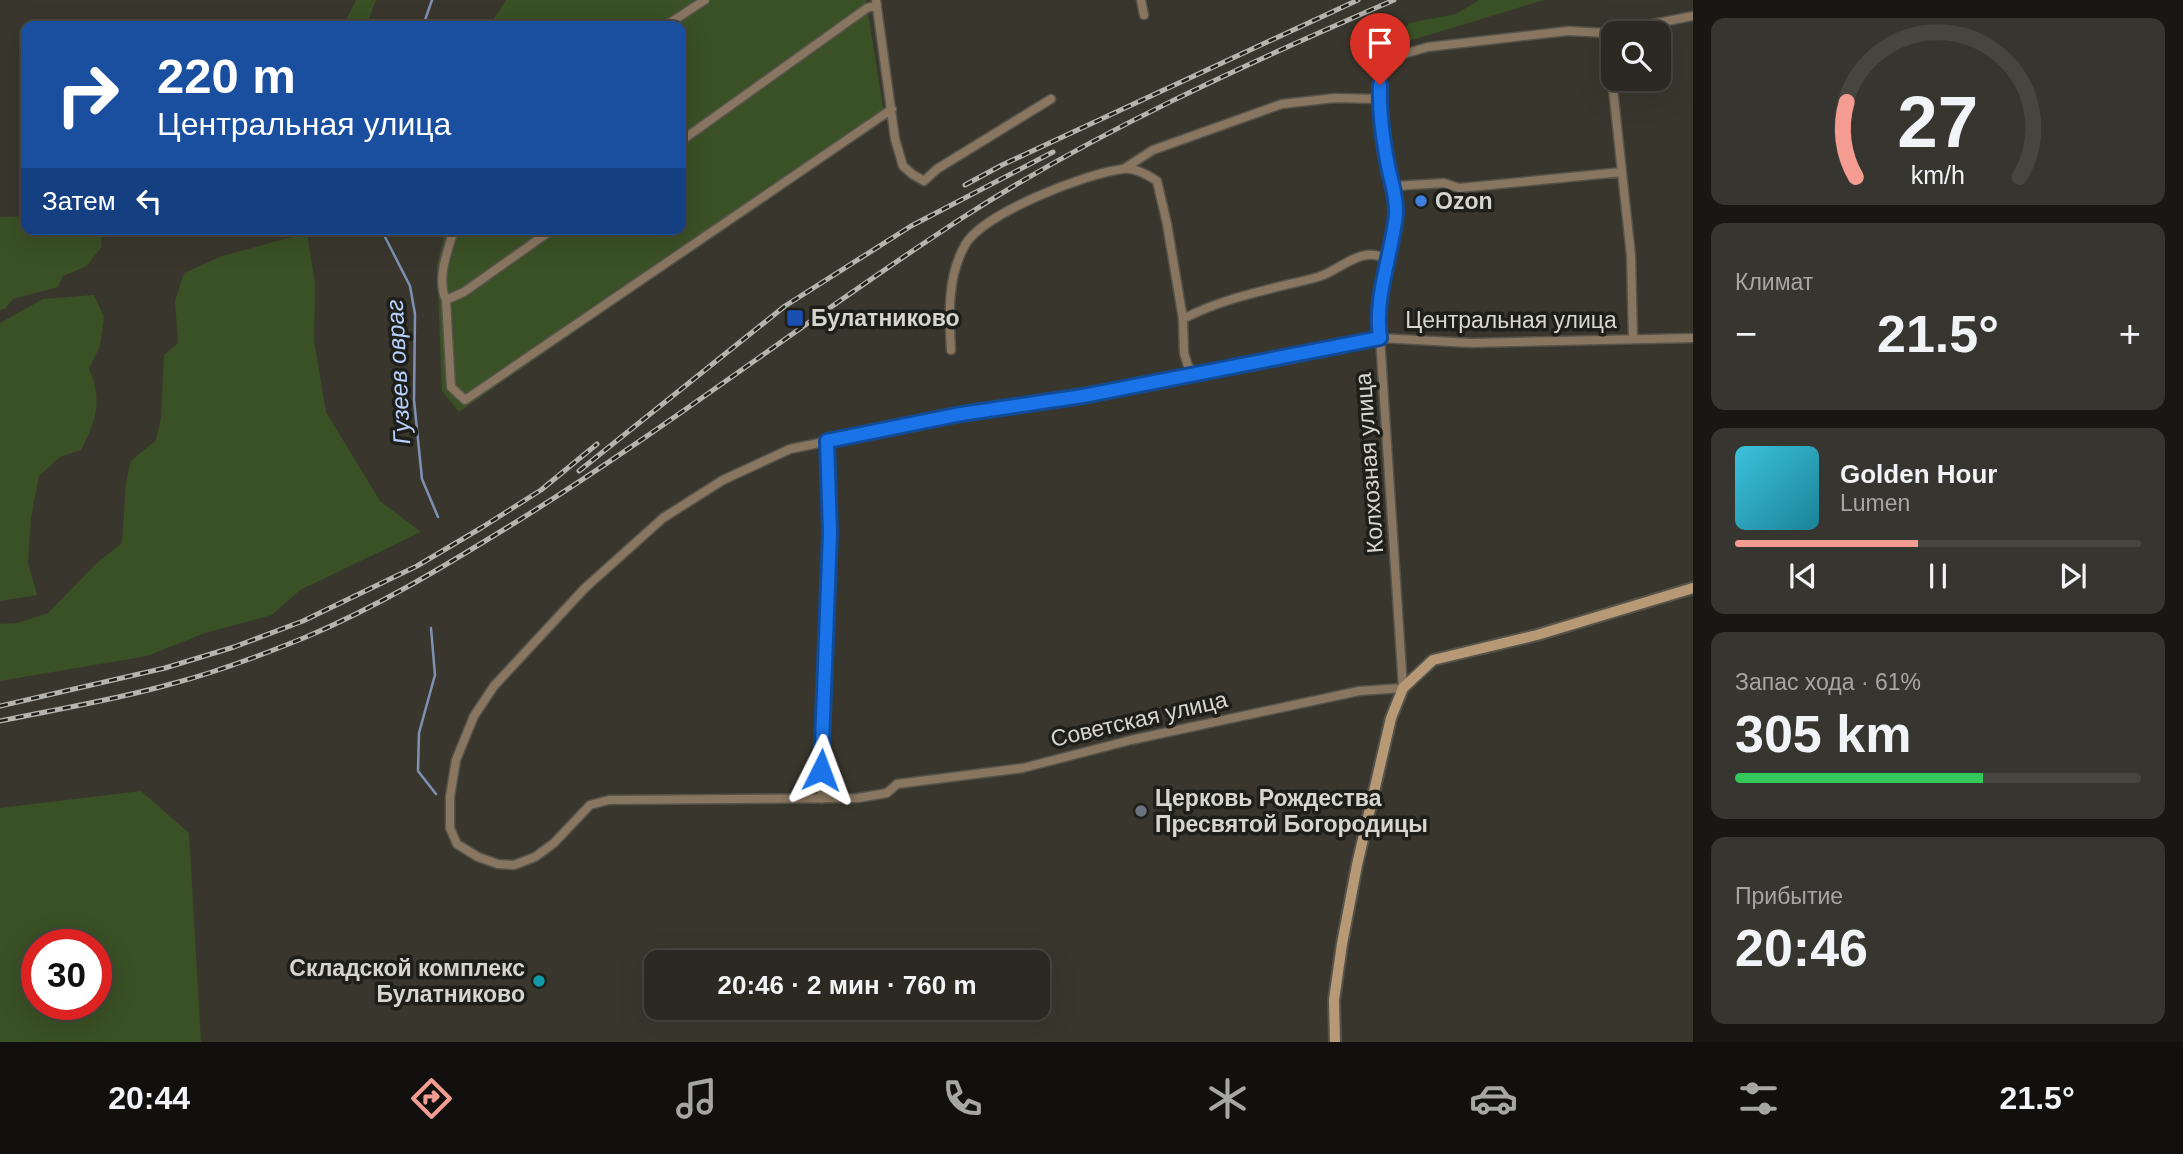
<!DOCTYPE html>
<html lang="ru">
<head>
<meta charset="utf-8">
<style>
  body { margin:0; font-family:Helvetica,sans-serif; background:#37352f; color:#f1f3f6; height:100vh; display:flex; flex-direction:column; font-size:26px; white-space:nowrap }
  * { box-sizing:border-box; margin:0 }
  p { font-size:23px; color:#a6a6a5 }
  .icon { flex:none; width:38px; height:38px; fill:none; stroke:currentColor; stroke-width:2; stroke-linecap:round; stroke-linejoin:round }
  .map { position:relative; flex:1; overflow:hidden }
  .side { display:flex; flex-direction:column; gap:18px; padding:18px; background:#181713; width:490px }
  .side>* { flex:none }
  .banner { position:absolute; left:21px; top:21px; width:665px; height:214px; border-radius:14px; box-shadow:0 7px 28px #0002,0 0 0 2px #474540; background:#1a4fa0; color:#fff; overflow:hidden }
  .controls { position:absolute; left:1601px; top:21px; display:grid; gap:14px }
  .controls a { display:grid; place-items:center; width:70px; height:70px; border-radius:14px; background:#2b2922; box-shadow:0 7px 28px #0002,0 0 0 2px #474540; font-size:35px }
  .speed { position:absolute; left:21px; top:929px; display:flex; gap:14px; font-size:35px; font-weight:700; text-align:center }
  .speed>* { display:grid; place-content:center; width:91px; height:91px; border-radius:50%; background:#2b2922; box-shadow:0 7px 28px #0002,0 0 0 2px #474540; line-height:1 }
  .speed .limit { border:10px solid #d22; background:#fff; color:#111 }
  .pin { position:absolute; display:grid; place-items:center; width:60px; height:60px; color:#fff; margin:-72px -30px; border-radius:50% 50% 50% 0; rotate:-45deg; box-shadow:0 0 7px #0007 }
  .pin .icon { rotate:45deg }
  .me { position:absolute; width:77px; margin:-38px; rotate:3deg; stroke-linejoin:round; filter:drop-shadow(0 0 5px #0008) }
  .turn { display:flex; align-items:center; gap:24px; height:147px; padding:0 21px; font-size:32px }
  .turn .icon { width:91px; height:91px; stroke-width:2.5 }
  .turn b { display:block; font-size:49px; line-height:60px }
  .then { display:flex; align-items:center; height:66px; padding:0 21px; background:#0003; gap:14px; font-size:26px }
  .big { font-size:52px; font-weight:700; line-height:1.1 }
  .side .card { flex:1; display:flex; flex-direction:column; justify-content:center; gap:10px; min-width:0; padding:0 24px; border-radius:14px; background:#37352f }
  .side .dial { align-items:center; gap:0 }
  .dial svg { height:182px; overflow:visible; fill:none; stroke:#474540; stroke-width:7; stroke-linecap:round; text-anchor:middle }
  .dial text { fill:#f1f3f6; stroke:none }
  .song { display:flex; align-items:center; gap:21px }
  .cover { width:84px; height:84px; border-radius:10px; background:linear-gradient(135deg,hsl(190 70% 55%),hsl(190 70% 35%)) }
  .played { height:7px; border-radius:4px; background:linear-gradient(90deg,#f59c92 45%,#474540 45%) }
  .keys { display:flex; justify-content:space-around; direction:ltr }
  .heat { display:flex; justify-content:space-between; align-items:center; font-size:38px; direction:ltr }
  .charge { height:10px; border-radius:5px; background:linear-gradient(90deg,#34c759 61%,#474540 0) }
  .trip { position:absolute; left:644px; top:950px; width:406px; height:70px; border-radius:14px; background:#2b2922; box-shadow:0 7px 28px #0002,0 0 0 2px #474540; font-weight:700; line-height:70px; text-align:center }
  .tab-bar { display:flex; height:112px; justify-content:space-around; align-items:center; background:#11100e; color:#a6a6a5 }
  .tab-bar .icon { width:49px; height:49px }
  .tab-bar .selected { color:#f59c92 }
  .tab-bar b { font-size:32px; color:#f1f3f6 }
  main { display:flex; flex:1; min-height:0 }
  .map>svg:first-child { display:block }
  .green { fill:#3a5025; fill-rule:evenodd }
  .lines { fill:none; stroke-linecap:round; stroke-linejoin:round }
  .stream { stroke:#7e91b3; stroke-width:2.5 }
  .street-casing { stroke:#55534a; stroke-width:11 }
  .secondary-casing { stroke:#55534a; stroke-width:14 }
  .street { stroke:#897660; stroke-width:8 }
  .secondary { stroke:#b79976; stroke-width:10 }
  .rail-casing { stroke:#b5b4ad; stroke-width:5 }
  .rail { stroke:#1f1f1a; stroke-width:2.5; stroke-dasharray:8; stroke-linecap:butt }
  .route-casing { stroke:#114b97; stroke-width:18 }
  .route { stroke:#1a73e8; stroke-width:12 }
  .shop-dot { fill:#3f7fe0; stroke:#1f1f1a; stroke-width:2.5 }
  .transit-dot { fill:#1a4fb4; stroke:#1f1f1a; stroke-width:2.5 }
  .worship-dot { fill:#6b7280; stroke:#1f1f1a; stroke-width:2.5 }
  .culture-dot { fill:#0f9aa8; stroke:#1f1f1a; stroke-width:2.5 }
  .labels { text-anchor:middle; dominant-baseline:central; stroke-width:7; stroke-linejoin:round; paint-order:stroke }
  .poi-label { font-size:23px; font-weight:bold; fill:#d6d5ce; stroke:#1f1f1a; text-anchor:start }
  .street-label { font-size:23px; fill:#d6d5ce; stroke:#1f1f1a }
  .water-label { font-size:24px; font-style:italic; fill:#b7d0ff; stroke:#1f1f1a }
</style>
</head>
<body>
<main>
<div class="map">
<svg width="1693" height="1042" viewBox="0 0 1693 1042">
  <rect width="100%" height="100%" fill="#39372d"/>
  <path class="green" d="M356 0H376L366 26H343Z
    M506 0H866L884 114 882 118 459 412 442 391 437 265 446 229H681V26H489Z
    M1479 0H1544L1389 47 1409 23 1456 14Z
    M26 216V229H100L102 246 87 266 63 276 58 287 13 299 5 309 0 310V217Z
    M307 233 315 284 314 340 326 412 380 501 421 532 300 590 272 615 205 633 147 656 0 681V624L18 623 48 613 99 561 122 543 126 482 131 461 156 440 161 417 164 355 178 343 175 301 184 273 222 256Z
    M94 295 104 317 100 346 89 369C103 400 96 421 81 450L60 457 39 476 31 518 28 563 37 595 0 601V323L43 299Z
    M141 791 189 833 201 1042H0V808ZM96 945V1004H37V945Z"/>
  <g class="lines">
    <path class="stream" d="M423 26 432 0
      M381 229 410 286 415 314 414 400 422 479 438 517
      M431 628 435 675 419 733 418 771 436 794"/>
    <defs>
      <path id="street" d="M876 0 895 139 903 166 912 174 924 181 937 169 1051 99
        M1141 0 1144 15
        M1693 16 1607 33 1568 31 1428 47 1400 55 1380 71V99L1388 169 1395 186 1396 213 1377 321 1380 338 1403 688 1359 691 1131 740 1023 768 897 784 887 793 858 798 609 800 590 805 554 843 535 857 514 865 498 864 478 857 457 844 450 828V797L456 760 474 716 494 686 585 588 663 518 723 480 790 449 961 414 1083 396 1380 338 1471 343 1693 338
        M665 26 705 0
        M1607 33 1631 256 1633 339
        M681 141 867 8 877 5
        M1125 168 1153 150 1282 104 1335 98 1380 99
        M1395 186 1444 183 1459 188 1622 172
        M454 229C448 251 436 278 446 300L451 387 465 400 892 109
        M446 300 464 292 553 229
        M1183 319C1225 297 1272 289 1318 277 1335 272 1350 257 1367 255 1375 254 1381 256 1388 259
        M951 350C949 315 947 277 965 245 983 213 1087 173 1123 169 1135 167 1148 175 1157 181L1167 224 1183 319 1184 353 1188 366 1195 373
        M822 799 821 761 830 533 827 441"/>
      <path id="secondary" d="M1335 1042 1334 1000 1342 944 1357 865 1391 718 1403 688 1433 660 1537 635 1693 588"/>
    </defs>
    <use href="#street" class="street-casing"/>
    <use href="#secondary" class="secondary-casing"/>
    <use href="#street" class="street"/>
    <use href="#secondary" class="secondary"/>
    <defs>
      <path id="rail" d="M965 185 1002 165 1358 0
        M579 471 785 306 911 226 1053 152
        M0 706 165 668 234 647 303 621 417 566 481 528 541 490 597 444
        M0 721C57 709 115 700 171 684 217 672 262 655 306 637 377 607 443 567 508 527 664 431 808 318 962 218 1097 131 1246 64 1394 0"/>
    </defs>
    <use href="#rail" class="rail-casing"/>
    <use href="#rail" class="rail"/>
  </g>
  <g class="lines">
    <defs>
      <path id="route" d="M821 770 830 533 827 441 961 414 1083 396 1380 338C1374 296 1392 255 1396 214 1397 197 1391 182 1388 166 1383 140 1379 111 1380 85"/>
    </defs>
    <use href="#route" class="route-casing"/>
    <use href="#route" class="route"/>
  </g>
  <circle class="shop-dot" cx="1421" cy="201" r="7"/>
  <rect class="transit-dot" x="786" y="309" width="18" height="18" rx="3.5"/>
  <circle class="worship-dot" cx="1141" cy="811" r="7"/>
  <circle class="culture-dot" cx="539" cy="981" r="7"/>
  <g class="labels">
    <g class="poi-label">
      <text x="1435" y="201">Ozon</text>
      <text x="811" y="318">Булатниково</text>
      <text x="1155" y="798">Церковь Рождества<tspan x="1155" dy="26">Пресвятой Богородицы</tspan></text>
      <text x="525" y="968" text-anchor="end">Складской комплекс<tspan x="525" dy="26">Булатниково</tspan></text>
    </g>
    <g class="street-label">
      <text x="1511" y="320">Центральная улица</text>
      <text transform="translate(1369 463) rotate(-94)">Колхозная улица</text>
      <text transform="translate(1139 719) rotate(-13)">Советская улица</text>
    </g>
    <g class="water-label">
      <text transform="translate(398 372) rotate(-93)">Гузеев овраг</text>
    </g>
  </g>
</svg>
<div class="controls">
<a><svg class="icon" aria-label="search" viewBox="0 0 24 24"><circle cx="10" cy="10" r="6"/><path d="M15 15l6 6"/></svg></a>
</div>
<div class="speed"><div class="limit">30</div></div>
<div class="pin" style="left:1380px;top:85px;background:#d93025"><svg class="icon" aria-label="arrive" viewBox="0 0 24 24"><path d="M6 21V4h12l-3 4 3 4H6"/></svg></div>
<svg class="me" style="left:821px;top:770px" viewBox="-20 -20 40 40"><path d="M0-17L14 15 0 8-14 15z" fill="#1a73e8" stroke="#fff" stroke-width="4"/></svg>
<div class="trip">20:46 · 2 мин · 760 m</div>
<div class="banner">
<div class="turn"><svg class="icon" aria-label="right" viewBox="0 0 24 24"><path d="M7 20v-9h11M14 6l5 5-5 5"/></svg><div><b>220 m</b>Центральная улица</div></div>
<div class="then">Затем<svg class="icon" aria-label="left" viewBox="0 0 24 24"><path d="M17 20v-9H6M10 6l-5 5 5 5"/></svg></div>
</div>
</div>
<section class="side">
<div class="card dial"><svg viewBox="0 0 100 80">
<path d="M14 69A42 42 0 1 1 86 69"/>
<path d="M14 69A42 42 0 0 1 10 36" stroke="#f59c92"/>
<text x="50" y="56" font-size="32" font-weight="700">27</text>
<text x="50" y="72" font-size="11">km/h</text>
</svg></div>
<div class="card"><p>Климат</p>
<div class="heat"><a>−</a><b class="big">21.5°</b><a>+</a></div>
</div>
<div class="card">
<div class="song"><i class="cover"></i><div><b>Golden Hour</b><p>Lumen</p></div></div>
<div class="played"></div>
<div class="keys"><svg class="icon" aria-label="previous" viewBox="0 0 24 24"><path d="M18 5L8 12l10 7zM5 5v14"/></svg><svg class="icon" aria-label="pause" viewBox="0 0 24 24"><path d="M8 5v14M16 5v14"/></svg><svg class="icon" aria-label="next" viewBox="0 0 24 24"><path d="M6 5l10 7-10 7zM19 5v14"/></svg></div>
</div>
<div class="card"><p>Запас хода · 61%</p><b class="big">305 km</b><div class="charge"></div></div>
<div class="card"><p>Прибытие</p><b class="big">20:46</b></div>
</section>
</main>
<nav class="tab-bar">
<b>20:44</b>
<svg class="icon selected" aria-label="directions" viewBox="0 0 24 24"><path d="M12 3l9 9-9 9-9-9zM9 14v-3h6M13 9l2 2-2 2"/></svg>
<svg class="icon" aria-label="music" viewBox="0 0 24 24"><path d="M9 18V5l10-2v13"/><circle cx="6" cy="18" r="3"/><circle cx="16" cy="16" r="3"/></svg>
<svg class="icon" aria-label="phone" viewBox="0 0 24 24"><path d="M5 4h4l2 5-3 2q2 4 5 5l2-3 5 2v4C11 20 4 13 5 4z"/></svg>
<svg class="icon" aria-label="climate" viewBox="0 0 24 24"><path d="M12 3v18M4 7l16 10M4 17L20 7"/></svg>
<svg class="icon" aria-label="car" viewBox="0 0 24 24"><path d="M5 17H2v-5l4-1 3-4h7l3 4 3 1v5h-3M9 17h6M6 11h13"/><circle cx="7" cy="17" r="2"/><circle cx="17" cy="17" r="2"/></svg>
<svg class="icon" aria-label="filters" viewBox="0 0 24 24"><path d="M4 7h16M4 17h16"/><circle cx="9" cy="7" r="2"/><circle cx="15" cy="17" r="2"/></svg>
<b>21.5°</b>
</nav>
</body>
</html>
